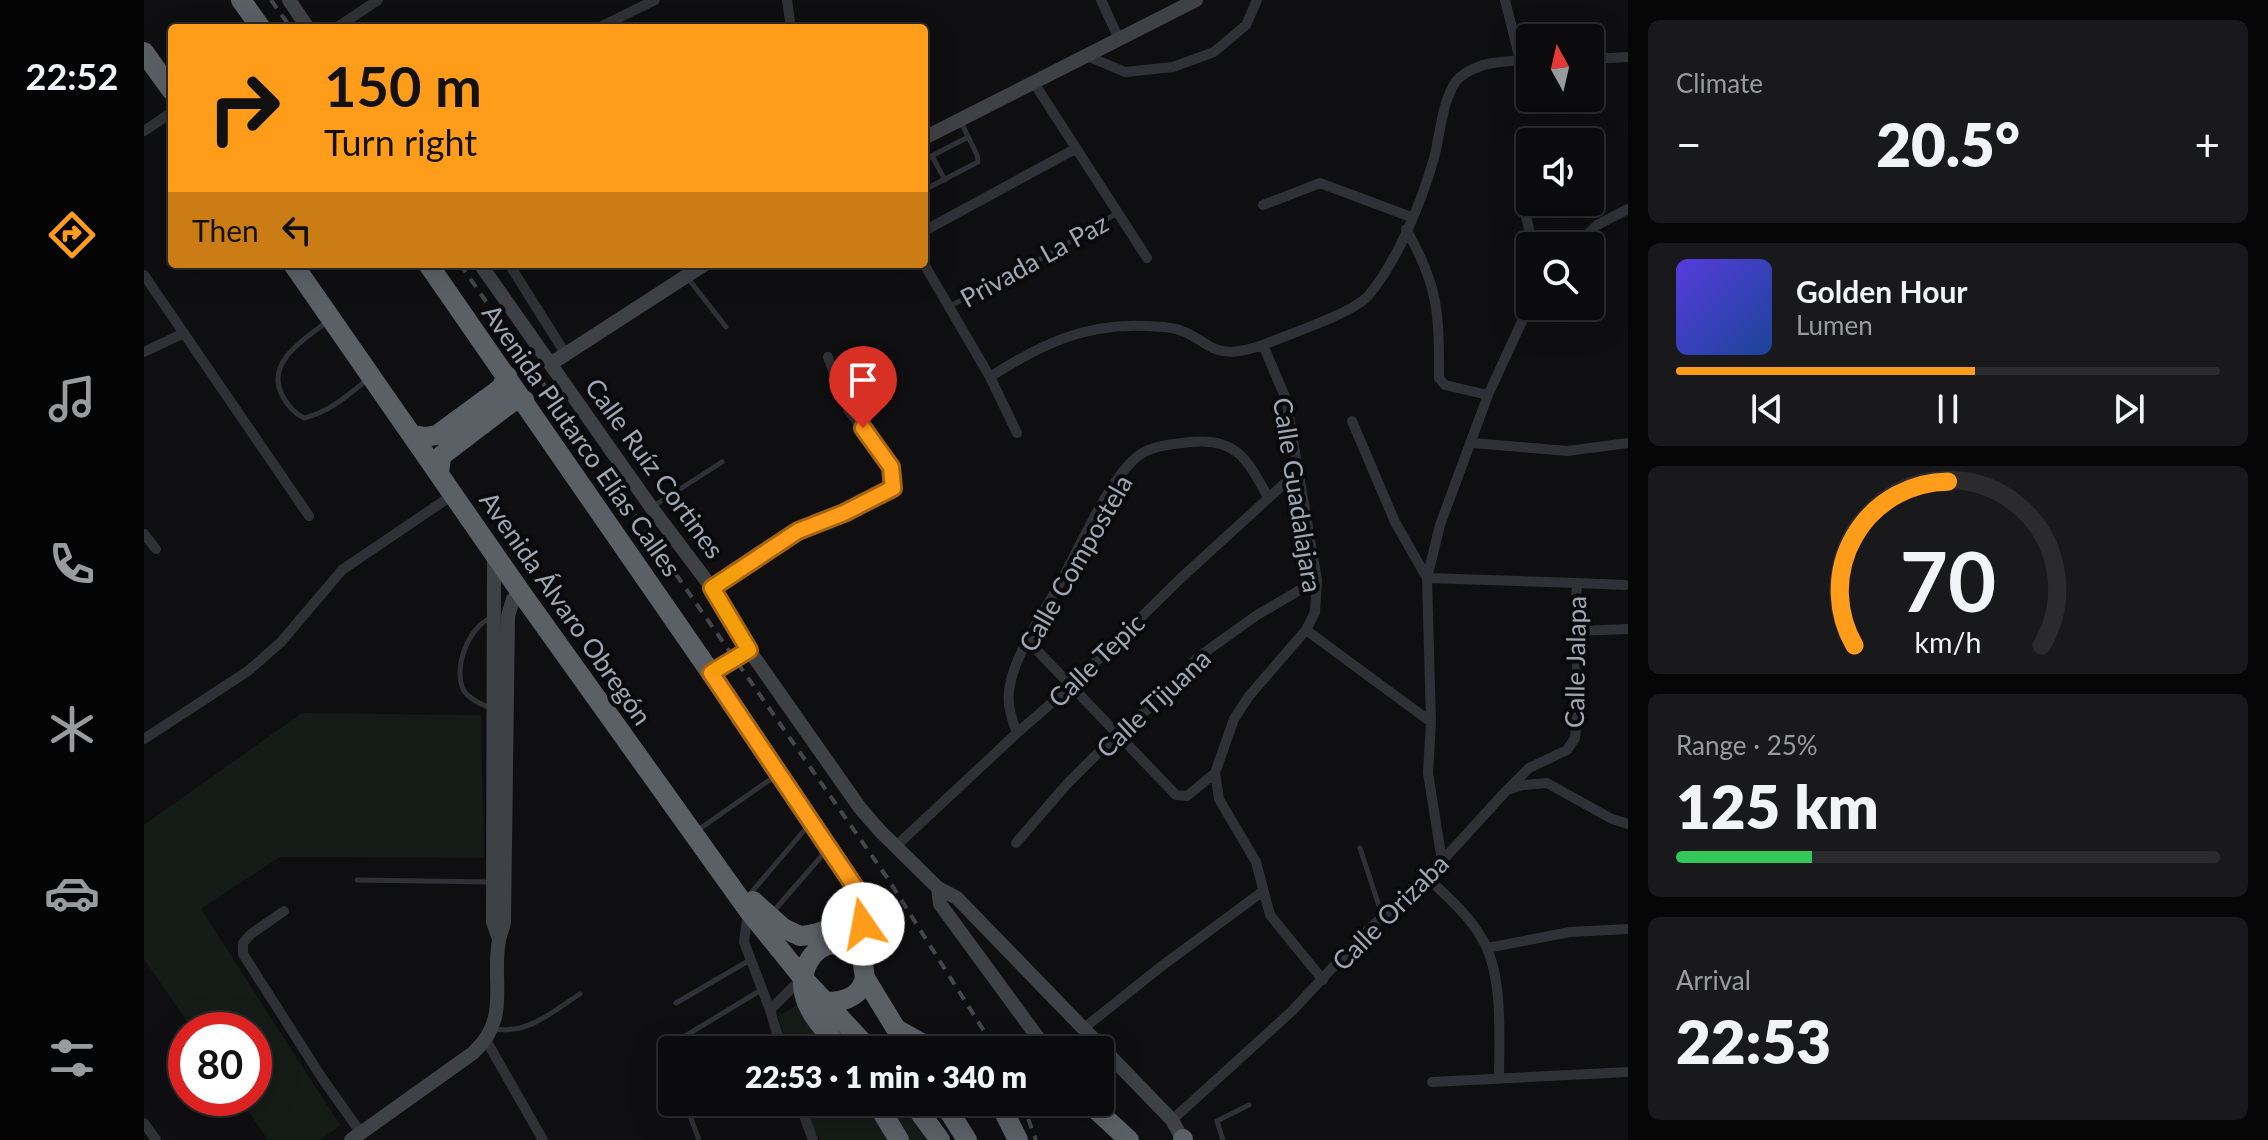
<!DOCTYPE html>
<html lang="en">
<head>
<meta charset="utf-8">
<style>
  body { margin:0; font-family:Lato,sans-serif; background:#19191b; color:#f1f3f6; height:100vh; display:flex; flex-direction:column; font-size:30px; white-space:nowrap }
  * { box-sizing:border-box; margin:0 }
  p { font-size:26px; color:#9a9b9d }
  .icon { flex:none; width:44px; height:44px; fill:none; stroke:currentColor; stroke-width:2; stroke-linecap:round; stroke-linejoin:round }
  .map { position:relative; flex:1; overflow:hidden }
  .details { display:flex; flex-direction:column; gap:20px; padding:20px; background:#060607; width:640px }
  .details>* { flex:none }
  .guide { position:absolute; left:24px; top:24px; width:760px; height:244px; border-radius:8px; box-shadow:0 8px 32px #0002,0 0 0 2px #2b2b2e; background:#ff9c19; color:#111; overflow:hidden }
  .needle { width:52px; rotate:352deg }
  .tools { position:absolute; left:1372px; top:24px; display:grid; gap:16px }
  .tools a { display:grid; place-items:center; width:88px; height:88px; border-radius:8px; background:#0b0b0d; box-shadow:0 8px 32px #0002,0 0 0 2px #2b2b2e; font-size:40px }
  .speed { position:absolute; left:24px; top:1012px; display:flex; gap:16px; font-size:40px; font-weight:700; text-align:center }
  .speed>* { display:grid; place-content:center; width:104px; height:104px; border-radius:50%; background:#0b0b0d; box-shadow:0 8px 32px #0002,0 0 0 2px #2b2b2e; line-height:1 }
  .speed .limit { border:12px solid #d22; background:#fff; color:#111 }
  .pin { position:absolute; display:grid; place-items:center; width:68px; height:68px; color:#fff; margin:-82px -34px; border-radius:50% 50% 50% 0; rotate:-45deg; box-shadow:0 0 8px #0007 }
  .pin .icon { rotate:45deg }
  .me { position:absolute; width:88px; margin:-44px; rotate:348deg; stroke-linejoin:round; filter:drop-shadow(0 0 6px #0008) }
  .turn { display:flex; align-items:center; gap:28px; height:168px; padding:0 24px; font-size:36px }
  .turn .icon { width:104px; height:104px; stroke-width:2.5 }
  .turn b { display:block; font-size:56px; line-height:68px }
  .then { display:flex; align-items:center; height:76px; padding:0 24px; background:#0003; gap:16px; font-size:30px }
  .big { font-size:60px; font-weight:800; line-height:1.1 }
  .details .card { flex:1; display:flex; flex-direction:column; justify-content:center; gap:12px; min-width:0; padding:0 28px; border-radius:12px; background:#19191b }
  .details .dial { align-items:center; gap:0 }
  .dial svg { height:208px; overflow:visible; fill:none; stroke:#2b2b2e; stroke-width:7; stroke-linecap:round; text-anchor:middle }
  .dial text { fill:#f1f3f6; stroke:none }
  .song { display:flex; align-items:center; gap:24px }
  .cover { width:96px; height:96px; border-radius:12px; background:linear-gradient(135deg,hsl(250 70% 55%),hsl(220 70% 35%)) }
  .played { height:8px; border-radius:4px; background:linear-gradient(90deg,#ff9c19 55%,#2b2b2e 55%) }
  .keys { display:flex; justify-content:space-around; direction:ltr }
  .heat { display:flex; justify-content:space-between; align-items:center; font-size:44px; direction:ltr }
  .charge { height:12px; border-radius:6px; background:linear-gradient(90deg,#34c759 25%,#2b2b2e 0) }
  .trip { position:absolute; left:514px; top:1036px; width:456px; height:80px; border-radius:8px; background:#0b0b0d; box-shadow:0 8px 32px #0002,0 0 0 2px #2b2b2e; font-weight:800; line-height:80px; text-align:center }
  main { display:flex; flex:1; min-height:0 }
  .dock { display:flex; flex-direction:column; width:144px; justify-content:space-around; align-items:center; background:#040405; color:#9a9b9d }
  .dock .icon { width:56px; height:56px }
  .dock .current { color:#ff9c19 }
  .dock b { font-size:36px; color:#f1f3f6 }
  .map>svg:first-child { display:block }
  .green { fill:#151b16 }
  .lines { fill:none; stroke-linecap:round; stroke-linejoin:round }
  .lane { stroke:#303136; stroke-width:5 }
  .street { stroke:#303136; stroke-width:10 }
  .secondary { stroke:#3e4146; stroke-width:14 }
  .highway { stroke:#5b6067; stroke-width:20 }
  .rail { stroke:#43464b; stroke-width:4; stroke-dasharray:10 8; stroke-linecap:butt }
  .route-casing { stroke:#a66510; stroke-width:20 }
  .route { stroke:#ff9c19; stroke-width:14 }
  .slow { stroke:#f59e0b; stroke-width:14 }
  .labels { text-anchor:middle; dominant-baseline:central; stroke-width:8; stroke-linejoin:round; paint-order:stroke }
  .street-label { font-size:26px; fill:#9fa7b3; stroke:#0a0a0c }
</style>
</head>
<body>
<main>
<nav class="dock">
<b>22:52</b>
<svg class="icon current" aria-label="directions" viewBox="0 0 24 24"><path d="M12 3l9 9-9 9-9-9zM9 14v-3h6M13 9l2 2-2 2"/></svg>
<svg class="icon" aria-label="music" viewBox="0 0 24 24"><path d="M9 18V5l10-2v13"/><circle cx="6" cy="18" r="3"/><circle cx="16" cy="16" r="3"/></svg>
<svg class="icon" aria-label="phone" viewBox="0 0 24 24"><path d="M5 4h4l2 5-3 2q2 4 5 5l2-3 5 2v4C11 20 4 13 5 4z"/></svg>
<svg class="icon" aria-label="climate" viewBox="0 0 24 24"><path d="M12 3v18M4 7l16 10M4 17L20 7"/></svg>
<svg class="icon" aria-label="car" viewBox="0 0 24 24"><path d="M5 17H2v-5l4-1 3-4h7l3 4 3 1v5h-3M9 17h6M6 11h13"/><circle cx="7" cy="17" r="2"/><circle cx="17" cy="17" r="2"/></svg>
<svg class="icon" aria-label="filters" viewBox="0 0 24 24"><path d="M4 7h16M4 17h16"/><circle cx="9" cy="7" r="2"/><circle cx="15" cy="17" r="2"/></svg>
</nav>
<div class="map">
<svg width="1484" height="1140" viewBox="0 0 1484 1140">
  <rect width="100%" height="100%" fill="#0f0f11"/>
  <path class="green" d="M158 713 337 715 340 858 136 857 57 909 196 1125 177 1140H124L95 1098H110V1030H49L0 959V825Z
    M665 998 714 1050H643L634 1016Z
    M656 1102H763L793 1140H677L660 1115Z"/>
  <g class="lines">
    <path class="lane" d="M788 156 801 180
      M780 160 824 137
      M780 190 834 162 833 155 816 120
      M543 277 582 327
      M806 306 906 254 973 213
      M184 321C161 339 121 362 138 395 143 405 150 413 160 418 186 412 204 395 224 379
      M508 507 578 462
      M347 709C338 704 326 700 320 691 308 669 325 626 347 618
      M554 830 631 776
      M1216 848 1238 915
      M213 880 348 882
      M606 894 664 826
      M628 913 682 851
      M532 1003 606 960
      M350 1029C386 1034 407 1012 436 994
      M528 1063 525 1053 528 1044 617 990
      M541 1102 555 1140
      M1079 1140 1073 1121 1105 1105"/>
    <path class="street" d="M643 0 647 28
      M957 0 975 39
      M1361 0 1376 60
      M192 28 234 0
      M454 28 511 0
      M943 56 981 72 1029 67 1070 52 1102 25 1113 0
      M1446 59 1484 57
      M890 83 1003 258
      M0 131 28 112
      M1383 157 1380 208 1389 246
      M1119 205 1176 183 1267 217
      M1262 229C1295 287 1295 313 1295 378L1301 385 1344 395
      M780 231 931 149
      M1431 246 1453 225 1484 209
      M365 264 421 353
      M780 264 846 377 873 433
      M0 275 165 516
      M0 352 40 333
      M846 377C896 345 940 323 1002 326 1014 327 1027 326 1038 331 1048 334 1056 341 1065 346 1082 356 1101 351 1119 345
      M1208 421 1251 522 1283 578 1433 583 1431 631 1435 700 1431 738 1423 750 1385 768 1364 789
      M1329 443 1423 451 1484 443
      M0 534 12 549
      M1433 583 1481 585
      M568 588 654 531 700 513 749 488 747 467 704 409 684 357
      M1162 630 1287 722
      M1431 631 1484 629
      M884 641 1032 795 1043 796 1071 773
      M873 733C867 717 862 702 866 685 871 654 902 609 917 581 936 547 965 479 994 456 1008 445 1030 444 1047 442 1093 437 1104 461 1124 497
      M0 739 104 671 137 642 198 570 310 494
      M872 843 923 784 974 733 1024 693 1053 658 1113 615 1173 580
      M751 847 873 733 926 687 1037 578 1153 472
      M1298 861 1284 773 1287 722 1283 578 1296 525 1344 395 1386 304
      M1282 876C1301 895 1324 914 1337 937 1360 973 1355 1038 1355 1079
      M140 911 107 934 99 943V954L178 1078 217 1133
      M604 912 600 942 626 1010
      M1343 948 1426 932 1484 929
      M1179 980 1126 915 1112 862 1075 799 1071 773 1090 719 1105 696 1162 630 1171 612 1173 580 1142 399 1119 345C1143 335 1209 313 1224 296 1253 262 1278 201 1290 158 1296 136 1299 92 1316 77 1336 61 1361 61 1386 60
      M940 1028 1019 965 1118 892
      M342 1040 399 1140
      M638 1050 626 1010 657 979
      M1288 1082 1484 1072
      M655 1102 669 1140
      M1028 1120 1148 1011 1219 935 1298 861 1363 790 1379 785 1403 783 1468 819 1484 824
      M0 1123 12 1140"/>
    <path class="secondary" d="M145 0 164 28
      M780 138 1052 0
      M336 264 507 507 568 588 605 650 716 808 736 831 794 888 813 898 1028 1120 1039 1140
      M408 363 561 264
      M350 553 349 922 355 939
      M567 673 605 650
      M794 888 796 904 903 1050
      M207 1140 329 1053C367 1018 347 984 355 940 356 934 359 929 360 922L364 616 369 599 378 594"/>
    <path class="highway" d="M97 0 117 28
      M0 52 28 91
      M149 264 378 594 604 910 659 978 726 1050
      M284 264 567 673 717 896V951L721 978 765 1050
      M270 435 281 437 293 435 357 388 363 376
      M295 474 297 456 368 402 380 400
      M609 901 639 928 656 936C680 935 709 920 717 896
      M682 1002C701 1002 716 997 721 978
      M754 1030 790 1050
      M697 1050C685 1034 666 1016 661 997 654 975 666 944 692 944 701 944 709 948 717 951
      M732 1102 755 1140
      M768 1102 796 1140
      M799 1102 823 1140
      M855 1102 874 1140
      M947 1105 985 1140
      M1039 1139V1140"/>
    <path class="rail" d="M127 0 147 28
      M316 264 744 879 852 1050
      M878 1102 892 1140"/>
  </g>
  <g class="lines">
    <defs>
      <path id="route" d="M719 428 747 467 749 488 700 513 654 531 568 588 605 650 567 673 717 896 719 924"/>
    </defs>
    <use href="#route" class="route-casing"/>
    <use href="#route" class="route"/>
    <path class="slow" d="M573 669 605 650 568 588 592 572"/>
  </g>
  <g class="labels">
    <g class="street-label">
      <text transform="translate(890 260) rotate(-29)">Privada La Paz</text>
      <text transform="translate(438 440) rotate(55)">Avenida Plutarco Elías Calles</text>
      <text transform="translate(511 468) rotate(54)">Calle Ruíz Cortines</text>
      <text transform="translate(1154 495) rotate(81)">Calle Guadalajara</text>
      <text transform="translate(931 563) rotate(-60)">Calle Compostela</text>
      <text transform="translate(422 608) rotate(55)">Avenida Álvaro Obregón</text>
      <text transform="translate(952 660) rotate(-44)">Calle Tepic</text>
      <text transform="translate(1431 662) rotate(-89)">Calle Jalapa</text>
      <text transform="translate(1009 703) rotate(-43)">Calle Tijuana</text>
      <text transform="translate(1246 912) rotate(-45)">Calle Orizaba</text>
    </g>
  </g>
</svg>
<div class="tools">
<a><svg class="needle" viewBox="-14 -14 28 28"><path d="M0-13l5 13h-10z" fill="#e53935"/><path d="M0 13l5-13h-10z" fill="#9a9b9d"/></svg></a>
<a><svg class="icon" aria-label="sound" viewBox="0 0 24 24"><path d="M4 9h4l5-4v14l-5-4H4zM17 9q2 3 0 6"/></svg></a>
<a><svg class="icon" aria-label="search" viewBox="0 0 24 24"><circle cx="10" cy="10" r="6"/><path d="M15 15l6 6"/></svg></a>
</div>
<div class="speed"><div class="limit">80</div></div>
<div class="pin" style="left:719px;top:428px;background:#d93025"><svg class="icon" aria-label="arrive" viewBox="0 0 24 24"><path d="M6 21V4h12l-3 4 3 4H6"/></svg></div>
<svg class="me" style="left:719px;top:924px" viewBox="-20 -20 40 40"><circle r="19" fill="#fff"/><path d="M0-13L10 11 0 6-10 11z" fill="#ff9c19"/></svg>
<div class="trip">22:53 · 1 min · 340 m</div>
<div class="guide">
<div class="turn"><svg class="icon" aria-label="right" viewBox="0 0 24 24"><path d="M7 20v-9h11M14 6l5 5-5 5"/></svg><div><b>150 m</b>Turn right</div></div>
<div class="then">Then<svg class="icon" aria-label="left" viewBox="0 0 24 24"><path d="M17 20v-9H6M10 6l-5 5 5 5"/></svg></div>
</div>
</div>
<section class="details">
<div class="card"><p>Climate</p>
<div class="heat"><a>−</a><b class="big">20.5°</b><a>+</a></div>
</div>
<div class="card">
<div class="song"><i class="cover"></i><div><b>Golden Hour</b><p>Lumen</p></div></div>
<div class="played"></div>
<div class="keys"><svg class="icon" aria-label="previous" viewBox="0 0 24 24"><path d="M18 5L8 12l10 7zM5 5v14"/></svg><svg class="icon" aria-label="pause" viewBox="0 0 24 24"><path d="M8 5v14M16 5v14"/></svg><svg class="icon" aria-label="next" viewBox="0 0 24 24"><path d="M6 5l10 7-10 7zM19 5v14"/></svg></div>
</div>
<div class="card dial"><svg viewBox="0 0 100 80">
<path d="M14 69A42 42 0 1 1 86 69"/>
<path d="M14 69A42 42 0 0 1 50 6" stroke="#ff9c19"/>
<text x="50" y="56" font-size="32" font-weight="700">70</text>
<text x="50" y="72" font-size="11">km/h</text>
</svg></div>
<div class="card"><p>Range · 25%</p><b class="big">125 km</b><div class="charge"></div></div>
<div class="card"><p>Arrival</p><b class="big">22:53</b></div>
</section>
</main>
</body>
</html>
